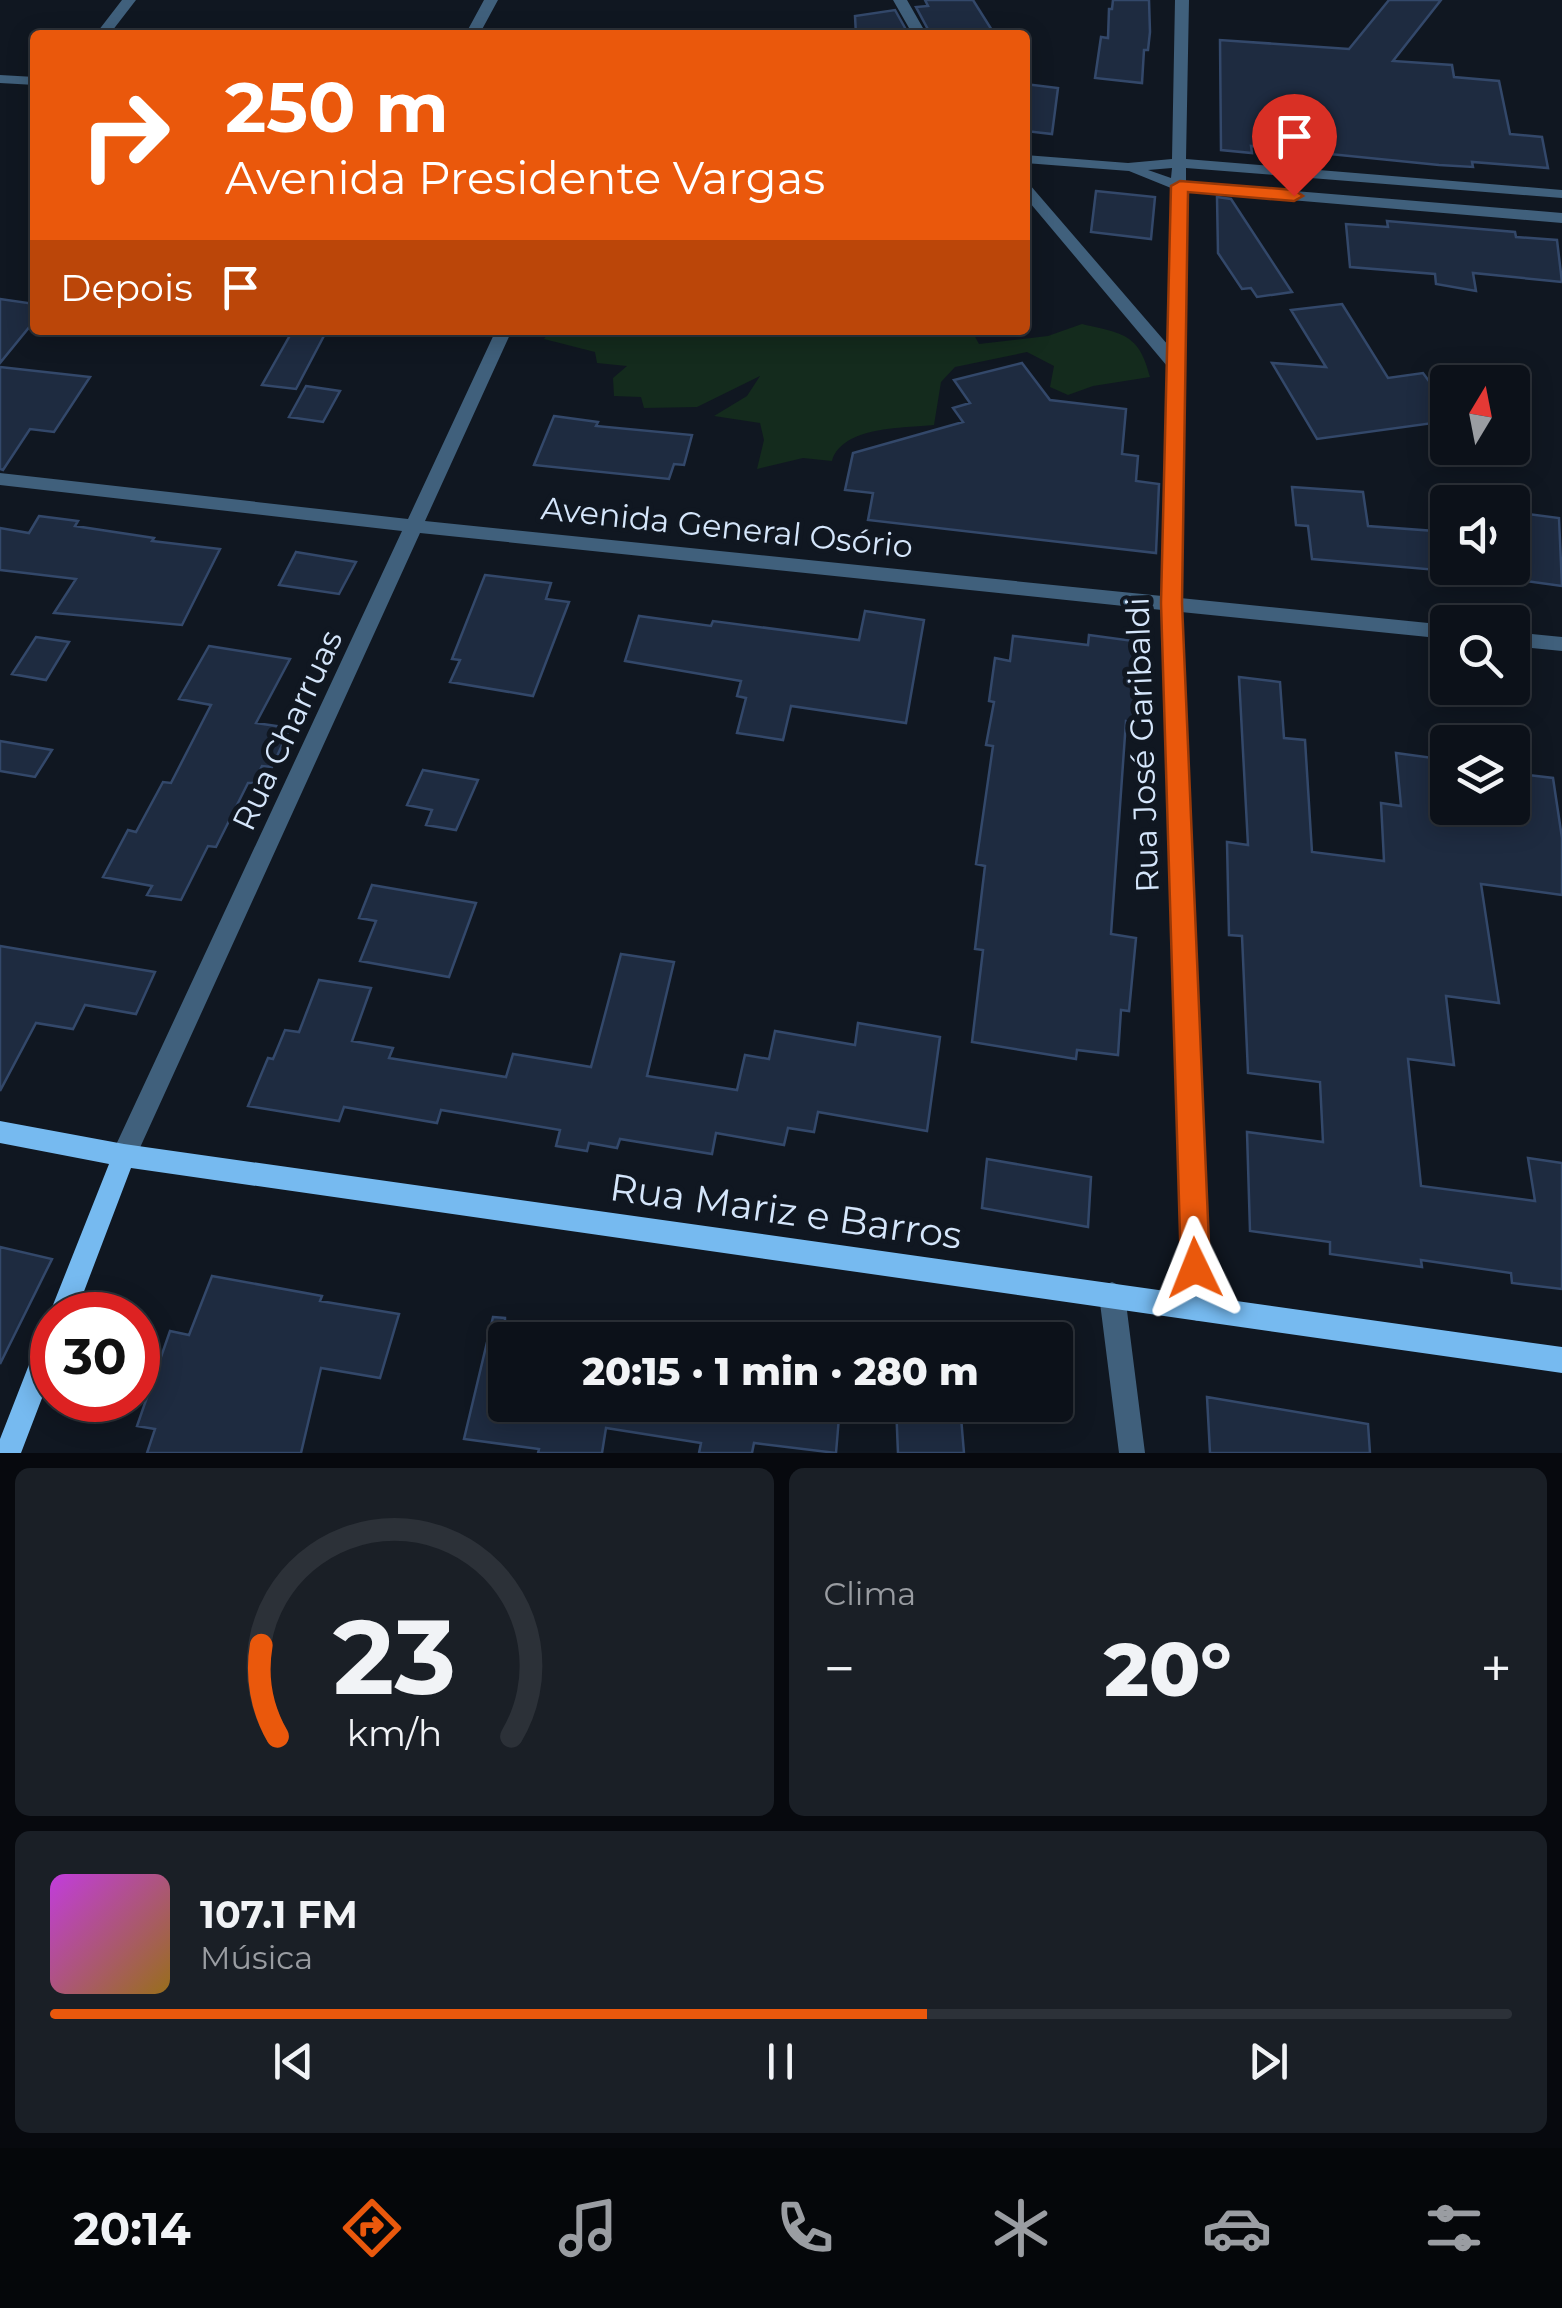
<!DOCTYPE html>
<html lang="pt">
<head>
<meta charset="utf-8">
<style>
  body { margin:0; font-family:Montserrat,sans-serif; background:#1a1f26; color:#f1f3f6; height:100vh; display:flex; flex-direction:column; font-size:38px; white-space:nowrap }
  * { box-sizing:border-box; margin:0 }
  p { font-size:32px; color:#9a9da2 }
  .icon { flex:none; width:55px; height:55px; fill:none; stroke:currentColor; stroke-width:2; stroke-linecap:round; stroke-linejoin:round }
  .map { position:relative; height:1453px; overflow:hidden }
  .panel { display:flex; flex-direction:column; gap:15px; padding:15px; background:#07090e; flex:1 }
  .panel>* { flex:none }
  .banner { position:absolute; left:30px; top:30px; width:1000px; height:305px; border-radius:10px; box-shadow:0 5px 25px #0003,0 0 0 2px #2c3138; background:#ea580c; color:#fff; overflow:hidden }
  .needle { width:65px; rotate:10deg }
  .tools { position:absolute; left:1430px; top:365px; display:grid; gap:20px }
  .tools a { display:grid; place-items:center; width:100px; height:100px; border-radius:10px; background:#0c1119; box-shadow:0 5px 25px #0003,0 0 0 2px #2c3138; font-size:50px }
  .speed { position:absolute; left:30px; top:1292px; display:flex; gap:20px; font-size:50px; font-weight:700; text-align:center }
  .speed>* { display:grid; place-content:center; width:130px; height:130px; border-radius:50%; background:#0c1119; box-shadow:0 5px 25px #0003,0 0 0 2px #2c3138; line-height:1 }
  .speed .limit { border:15px solid #d22; background:#fff; color:#111 }
  .pin { position:absolute; display:grid; place-items:center; width:85px; height:85px; color:#fff; margin:-102px -42px; border-radius:50% 50% 50% 0; rotate:-45deg; box-shadow:0 0 10px #0007 }
  .pin .icon { rotate:45deg }
  .me { position:absolute; width:110px; margin:-55px; rotate:358deg; stroke-linejoin:round; filter:drop-shadow(0 0 8px #0008) }
  .turn { display:flex; align-items:center; gap:35px; height:210px; padding:0 30px; font-size:45px }
  .turn .icon { width:130px; height:130px; stroke-width:2.5 }
  .turn b { display:block; font-size:70px; line-height:85px }
  .then { display:flex; align-items:center; height:95px; padding:0 30px; background:#0003; gap:20px; font-size:38px }
  .big { font-size:75px; font-weight:800; line-height:1.1 }
  .panel .card { flex:1; display:flex; flex-direction:column; justify-content:center; gap:15px; min-width:0; padding:0 35px; border-radius:15px; background:#1a1f26 }
  .panel .dial { align-items:center; gap:0 }
  .dial svg { height:260px; overflow:visible; fill:none; stroke:#2c3138; stroke-width:7; stroke-linecap:round; text-anchor:middle }
  .dial text { fill:#f1f3f6; stroke:none }
  .song { display:flex; align-items:center; gap:30px }
  .cover { width:120px; height:120px; border-radius:15px; background:linear-gradient(135deg,hsl(290 70% 55%),hsl(40 70% 35%)) }
  .played { height:10px; border-radius:5px; background:linear-gradient(90deg,#ea580c 60%,#2c3138 60%) }
  .keys { display:flex; justify-content:space-around; direction:ltr }
  .heat { display:flex; justify-content:space-between; align-items:center; font-size:55px; direction:ltr }
  .panel .tiles { flex:1; display:grid; gap:15px; grid-template-columns:1fr 1fr }
  .card:last-child { grid-column:span 2 }
  .trip { position:absolute; left:488px; top:1322px; width:585px; height:100px; border-radius:10px; background:#0c1119; box-shadow:0 5px 25px #0003,0 0 0 2px #2c3138; font-weight:800; line-height:100px; text-align:center }
  .dock { display:flex; height:160px; justify-content:space-around; align-items:center; background:#05070a; color:#9a9da2 }
  .dock .icon { width:70px; height:70px }
  .dock .current { color:#ea580c }
  .dock b { font-size:45px; color:#f1f3f6 }
  .map>svg:first-child { display:block }
  .green { fill:#142b1d }
  .building { fill:#1e2b40; stroke:#33486a; stroke-width:2.5 }
  .lines { fill:none; stroke-linecap:round; stroke-linejoin:round }
  .street { fill:#40607c; fill-rule:evenodd }
  .secondary { fill:#76baf0; fill-rule:evenodd }
  .route { fill:#ea580c; stroke:#983908; stroke-width:2.5 }
  .labels { text-anchor:middle; dominant-baseline:central; stroke-width:10; stroke-linejoin:round; paint-order:stroke }
  .street-label { font-size:32px; fill:#d5e6fb; stroke:#101721 }
  .near-street-label { font-size:38px; fill:#d5e6fb; stroke:#101721 }
</style>
</head>
<body>
<div class="map">
<svg width="1562" height="1453" viewBox="0 0 1562 1453">
  <rect width="100%" height="100%" fill="#101721"/>
  <path class="green" d="M1082 324C1123 334 1139 333 1150 377L1093 386 1068 395 1050 387 1054 366 1027 352 955 367 941 382 934 425C904 428 842 426 832 461L803 458 757 469 764 440 760 423 714 416 747 396 760 376 697 407 644 408 641 397 614 396 613 378 627 366 597 363 595 352 544 339 550 330H975L973 333 979 344 1048 336Z"/>
  <path class="building" d="M925 0H973L995 35H931L916 7 928 6Z
    M1113 0H1149L1150 32 1148 50H1144L1142 83 1095 78 1101 37 1108 38 1109 9H1112Z
    M1389 0H1441L1393 61 1452 65 1454 77 1499 81 1510 134 1542 137 1548 168 1472 162 1473 167 1439 165 1251 146 1252 153 1221 150 1220 40 1349 49Z
    M895 10 909 35H856L855 16Z
    M1025 84 1058 88 1052 134 1025 131Z
    M1096 191 1155 197 1151 239 1091 232Z
    M1217 197 1231 199 1292 292 1257 297 1251 288 1242 289 1218 253Z
    M1387 221 1515 232 1516 237 1557 240 1562 282 1473 273 1476 291 1436 284 1435 274 1350 267 1346 224 1388 227Z
    M0 299 35 304V320L0 363Z
    M1342 304 1388 378 1423 373 1448 407V421L1317 439 1272 363 1326 367 1291 310Z
    M293 330H327L296 389 262 385Z
    M1022 363 1050 400 1126 409 1122 454 1138 456 1136 481 1159 484 1156 553 868 520 873 493 845 490 853 453 963 422 953 408 970 403 954 380Z
    M0 367 90 377 54 432 30 429 3 470 0 469Z
    M306 386 340 391 323 422 289 417Z
    M554 416 598 422 596 426 692 435 684 465 674 464 669 479 534 465Z
    M1292 487 1363 492 1368 526 1448 532V571L1312 559 1308 526 1296 525Z
    M1512 512 1559 518 1562 586 1512 579Z
    M39 516 78 521 75 526 154 538 152 541 220 549 182 625 54 613 76 579 0 570V528L29 533Z
    M296 552 356 562 339 594 279 585Z
    M485 575 551 583 546 599 569 602 533 696 450 682 460 660 452 659Z
    M865 611 924 620 906 723 791 706 783 740 737 733 746 698 737 696 741 681 625 661 639 616 711 626 713 621 859 640Z
    M1089 635 1141 642 1134 723 1126 721 1111 934 1136 938 1129 1011 1121 1010 1118 1055 1077 1050 1076 1059 972 1042 983 950 975 949 985 866 976 864 993 746 986 745 994 702 989 701 995 658 1010 661 1013 636 1088 645Z
    M36 637 69 642 46 680 12 674Z
    M209 646 290 659 256 723 290 728 272 767 262 766 254 783H248L216 847 208 846 181 900 147 895 152 886 103 877 128 830 136 832 163 782 171 783 211 705 179 699Z
    M1239 677 1280 682 1284 738 1305 740 1312 852 1384 861 1381 803 1401 806 1396 753 1448 760V808H1512V773L1553 778 1562 838V895L1481 884 1499 1003 1446 996 1454 1065 1408 1059 1421 1186 1535 1201 1528 1158 1562 1163V1289L1512 1283 1511 1273 1421 1260 1422 1267 1330 1254V1242L1250 1231 1247 1132 1323 1142 1320 1082 1248 1073 1242 936 1229 935 1227 842 1248 845Z
    M0 741 52 750 35 777 0 771Z
    M423 770 478 780 456 830 426 825 432 810 407 805Z
    M372 885 476 903 449 977 360 961 376 921 359 918Z
    M0 946 155 972 136 1014 85 1005 73 1029 36 1023 0 1091Z
    M621 954 674 962 647 1076 737 1090 745 1055 769 1059 775 1031 855 1045 858 1023 940 1037 927 1131 818 1112 814 1132 788 1128 784 1145 716 1133 712 1154 620 1139 617 1148 589 1143 587 1151 556 1146 560 1130 441 1110 437 1123 344 1107 339 1121 248 1106 268 1058 273 1059 285 1030 299 1032 319 980 371 988 352 1041 393 1048 389 1058 506 1077 513 1054 591 1067Z
    M987 1159 1091 1177 1088 1227 982 1208Z
    M0 1247 52 1259 0 1364Z
    M212 1276 322 1296 320 1301 399 1314 380 1378 321 1368 301 1453H147L155 1429 137 1426 170 1331 189 1335Z
    M493 1317 505 1318V1405H840L836 1453 754 1443 752 1453H699L701 1443 606 1428 602 1453H538L539 1449 464 1439Z
    M1207 1397 1368 1424 1370 1453H1210Z
    M896 1405H960L964 1453H898Z"/>
  <g class="lines">
    <path class="street" d="M122 0H136L109 35H95Z
      M484 0H498L479 35H465Z
      M893 0H907L927 35H913Z
      M1175 0H1189L1186 159 1562 190V198L1186 168V182L1562 213V223L1186 191 1184 364 1186 368 1184 372 1180 598 1448 625V639L1181 612 1210 1308 1206 1317 1197 1321 1188 1317 1184 1308 1162 610 420 533 133 1163 124 1166 115 1163 112 1155 115 1147 402 531 0 485V473L408 519 496 330H512L425 521 1162 596 1167 366 1025 197V184L1030 185 1168 345 1171 188 1129 171 1025 163V155L1128 163 1172 159ZM1172 168 1171 178 1148 170Z
      M0 75 35 77V85L0 83Z
      M1512 632 1562 637V651L1512 646Z
      M1112 1282 1121 1286 1125 1295 1145 1453H1119L1099 1295 1103 1286Z"/>
    <path class="secondary" d="M0 1121 124 1144 1562 1347V1373L131 1168 75 1315H52V1323L49 1315 109 1164 0 1143Z
      M52 1326V1372L21 1453H0V1439L39 1339 43 1330Z"/>
  </g>
  <path class="route" d="M1180 181 1294 190 1303 196 1294 201 1188 192 1182 603 1210 1268 1205 1279 1195 1283 1185 1279 1181 1268 1161 603 1171 186Z"/>
  <g class="labels">
    <g class="street-label">
      <text transform="translate(727 527) rotate(6)">Avenida General Osório</text>
      <text transform="translate(287 730) rotate(-65)">Rua Charruas</text>
      <text transform="translate(1142 745) rotate(-92)">Rua José Garibaldi</text>
    </g>
    <g class="near-street-label">
      <text transform="translate(786 1211) rotate(8)">Rua Mariz e Barros</text>
    </g>
  </g>
</svg>
<div class="tools">
<a><svg class="needle" viewBox="-14 -14 28 28"><path d="M0-13l5 13h-10z" fill="#e53935"/><path d="M0 13l5-13h-10z" fill="#9a9da2"/></svg></a>
<a><svg class="icon" aria-label="sound" viewBox="0 0 24 24"><path d="M4 9h4l5-4v14l-5-4H4zM17 9q2 3 0 6"/></svg></a>
<a><svg class="icon" aria-label="search" viewBox="0 0 24 24"><circle cx="10" cy="10" r="6"/><path d="M15 15l6 6"/></svg></a>
<a><svg class="icon" aria-label="layers" viewBox="0 0 24 24"><path d="M12 4l9 5-9 5-9-5zM3 14l9 5 9-5"/></svg></a>
</div>
<div class="speed"><div class="limit">30</div></div>
<div class="pin" style="left:1294px;top:196px;background:#d93025"><svg class="icon" aria-label="arrive" viewBox="0 0 24 24"><path d="M6 21V4h12l-3 4 3 4H6"/></svg></div>
<svg class="me" style="left:1195px;top:1268px" viewBox="-20 -20 40 40"><path d="M0-17L14 15 0 8-14 15z" fill="#ea580c" stroke="#fff" stroke-width="4"/></svg>
<div class="trip">20:15 · 1 min · 280 m</div>
<div class="banner">
<div class="turn"><svg class="icon" aria-label="right" viewBox="0 0 24 24"><path d="M7 20v-9h11M14 6l5 5-5 5"/></svg><div><b>250 m</b>Avenida Presidente Vargas</div></div>
<div class="then">Depois<svg class="icon" aria-label="arrive" viewBox="0 0 24 24"><path d="M6 21V4h12l-3 4 3 4H6"/></svg></div>
</div>
</div>
<section class="panel">
<div class="tiles">
<div class="card dial"><svg viewBox="0 0 100 80">
<path d="M14 69A42 42 0 1 1 86 69"/>
<path d="M14 69A42 42 0 0 1 9 41" stroke="#ea580c"/>
<text x="50" y="56" font-size="32" font-weight="700">23</text>
<text x="50" y="72" font-size="11">km/h</text>
</svg></div>
<div class="card"><p>Clima</p>
<div class="heat"><a>−</a><b class="big">20°</b><a>+</a></div>
</div>
<div class="card">
<div class="song"><i class="cover"></i><div><b>107.1 FM</b><p>Música</p></div></div>
<div class="played"></div>
<div class="keys"><svg class="icon" aria-label="previous" viewBox="0 0 24 24"><path d="M18 5L8 12l10 7zM5 5v14"/></svg><svg class="icon" aria-label="pause" viewBox="0 0 24 24"><path d="M8 5v14M16 5v14"/></svg><svg class="icon" aria-label="next" viewBox="0 0 24 24"><path d="M6 5l10 7-10 7zM19 5v14"/></svg></div>
</div>
</div>
</section>
<nav class="dock">
<b>20:14</b>
<svg class="icon current" aria-label="directions" viewBox="0 0 24 24"><path d="M12 3l9 9-9 9-9-9zM9 14v-3h6M13 9l2 2-2 2"/></svg>
<svg class="icon" aria-label="music" viewBox="0 0 24 24"><path d="M9 18V5l10-2v13"/><circle cx="6" cy="18" r="3"/><circle cx="16" cy="16" r="3"/></svg>
<svg class="icon" aria-label="phone" viewBox="0 0 24 24"><path d="M5 4h4l2 5-3 2q2 4 5 5l2-3 5 2v4C11 20 4 13 5 4z"/></svg>
<svg class="icon" aria-label="climate" viewBox="0 0 24 24"><path d="M12 3v18M4 7l16 10M4 17L20 7"/></svg>
<svg class="icon" aria-label="car" viewBox="0 0 24 24"><path d="M5 17H2v-5l4-1 3-4h7l3 4 3 1v5h-3M9 17h6M6 11h13"/><circle cx="7" cy="17" r="2"/><circle cx="17" cy="17" r="2"/></svg>
<svg class="icon" aria-label="filters" viewBox="0 0 24 24"><path d="M4 7h16M4 17h16"/><circle cx="9" cy="7" r="2"/><circle cx="15" cy="17" r="2"/></svg>
</nav>
</body>
</html>
